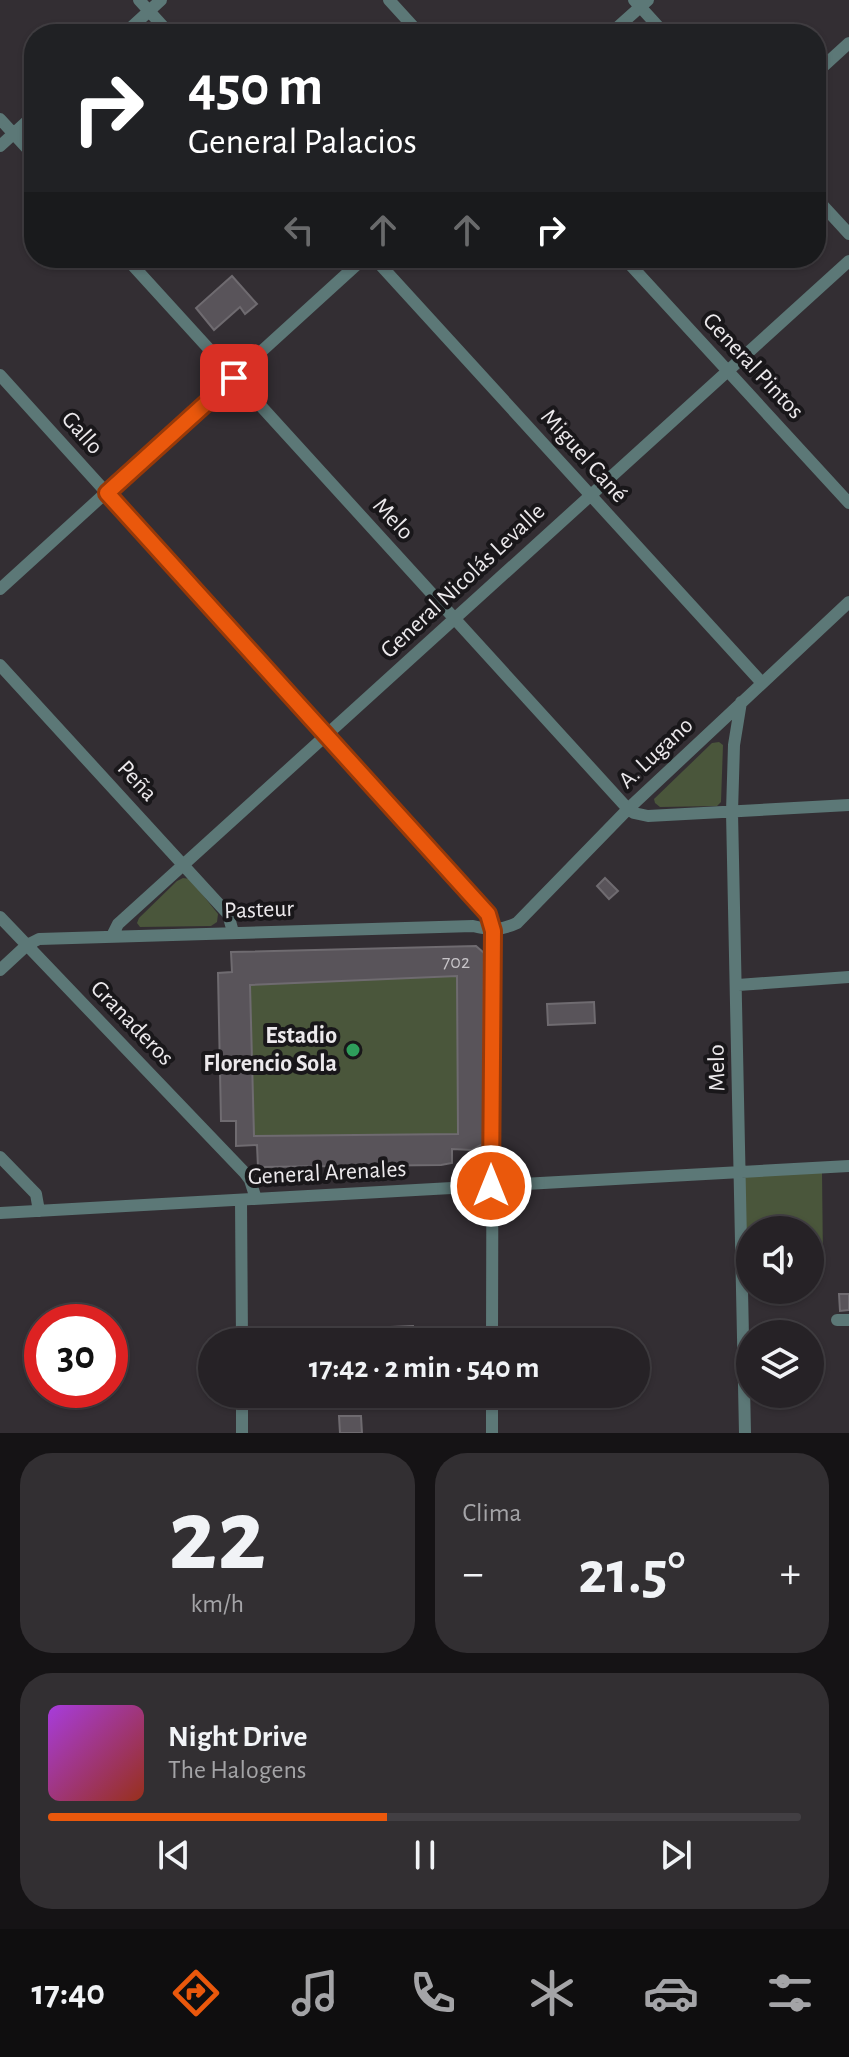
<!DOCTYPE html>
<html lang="es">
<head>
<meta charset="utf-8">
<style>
  body { margin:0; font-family:"Alegreya Sans",sans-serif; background:#322f32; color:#f1f3f6; height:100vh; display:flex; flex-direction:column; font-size:30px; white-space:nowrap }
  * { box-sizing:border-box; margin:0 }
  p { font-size:26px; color:#a4a4a7 }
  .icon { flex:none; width:44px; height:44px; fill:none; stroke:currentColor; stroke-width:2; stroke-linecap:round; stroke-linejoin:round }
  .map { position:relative; height:1433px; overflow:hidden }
  .details { display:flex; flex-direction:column; gap:20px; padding:20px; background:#151315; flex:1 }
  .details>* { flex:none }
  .banner { position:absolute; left:24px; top:24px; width:802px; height:244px; border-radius:32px; box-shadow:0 2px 6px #0004,0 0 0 2px #423f43; background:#202124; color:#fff; overflow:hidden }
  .controls { position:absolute; left:736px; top:1216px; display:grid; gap:16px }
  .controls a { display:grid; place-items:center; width:88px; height:88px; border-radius:50%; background:#262226; box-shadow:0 2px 6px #0004,0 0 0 2px #423f43; font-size:40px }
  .speed { position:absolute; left:24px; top:1304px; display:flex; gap:16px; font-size:40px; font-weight:700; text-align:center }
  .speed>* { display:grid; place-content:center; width:104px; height:104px; border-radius:50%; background:#262226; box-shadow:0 2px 6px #0004,0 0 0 2px #423f43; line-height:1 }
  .speed .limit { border:12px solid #d22; background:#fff; color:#111 }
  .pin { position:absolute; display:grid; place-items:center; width:68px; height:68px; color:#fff; margin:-34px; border-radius:16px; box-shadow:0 4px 12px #0006 }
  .me { position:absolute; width:88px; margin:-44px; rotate:0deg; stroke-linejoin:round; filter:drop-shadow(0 0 6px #0008) }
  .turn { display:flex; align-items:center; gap:28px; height:168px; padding:0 32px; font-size:36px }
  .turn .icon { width:104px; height:104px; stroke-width:2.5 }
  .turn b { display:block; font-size:56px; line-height:68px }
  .lanes { display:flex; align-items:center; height:76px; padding:0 32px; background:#0003; justify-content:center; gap:40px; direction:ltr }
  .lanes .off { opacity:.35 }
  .big { font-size:60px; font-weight:700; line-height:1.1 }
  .details .widget { flex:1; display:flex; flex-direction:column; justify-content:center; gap:12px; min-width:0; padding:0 28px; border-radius:32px; background:#322f32 }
  .details .dial { align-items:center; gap:0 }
  .dial b { font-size:104px; line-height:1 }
  .song { display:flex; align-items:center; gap:24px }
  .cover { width:96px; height:96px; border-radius:12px; background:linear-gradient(135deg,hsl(280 70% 55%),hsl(10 70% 35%)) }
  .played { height:8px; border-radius:4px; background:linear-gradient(90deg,#ea580c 45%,#423f43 45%) }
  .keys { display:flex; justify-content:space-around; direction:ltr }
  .heat { display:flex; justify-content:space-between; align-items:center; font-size:44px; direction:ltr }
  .details .tiles { flex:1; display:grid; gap:20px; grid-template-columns:1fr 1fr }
  .widget:last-child { grid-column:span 2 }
  .trip { position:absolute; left:198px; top:1328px; width:452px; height:80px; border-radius:40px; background:#262226; box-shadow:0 2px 6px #0004,0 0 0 2px #423f43; font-weight:700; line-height:80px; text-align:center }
  .dock { display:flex; height:128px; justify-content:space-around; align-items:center; background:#0f0e0f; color:#a4a4a7 }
  .dock .icon { width:56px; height:56px }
  .dock .current { color:#ea580c }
  .dock b { font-size:36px; color:#f1f3f6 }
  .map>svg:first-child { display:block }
  .green { fill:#4a563b }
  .building { fill:#59545a; stroke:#6f6b70; stroke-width:2; fill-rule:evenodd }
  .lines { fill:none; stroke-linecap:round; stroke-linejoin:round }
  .lane { stroke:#5c7877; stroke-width:6 }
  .street { stroke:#5c7877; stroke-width:12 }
  .route-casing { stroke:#983908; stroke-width:20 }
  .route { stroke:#ea580c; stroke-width:14 }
  .leisure-dot { fill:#2e9e5b; stroke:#19171a; stroke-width:3 }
  .labels { text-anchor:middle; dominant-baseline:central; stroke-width:8; stroke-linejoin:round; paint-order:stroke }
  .number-label { font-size:20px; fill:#c7c4c8 }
  .street-label { font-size:24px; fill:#ece9ec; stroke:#19171a }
  .poi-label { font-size:24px; font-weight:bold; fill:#ece9ec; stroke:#19171a; text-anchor:end }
</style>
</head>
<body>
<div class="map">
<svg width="849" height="1433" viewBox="0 0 849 1433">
  <rect width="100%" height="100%" fill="#332e33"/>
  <path class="green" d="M719 742 723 745 721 802 717 806 660 807 655 803 654 799 712 743Z
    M183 878 190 879 218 914 217 922 211 926 140 927 137 923 139 918 177 881Z
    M476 946 484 953 485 1143 472 1150H452V1163L441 1165 258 1167 257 1145H236V1121H221L218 973 232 972 231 952Z
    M822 1172 823 1261H810V1230H750V1259H745L744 1176Z"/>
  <path class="building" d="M232 276 257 304 245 314 240 307 214 330 196 308Z
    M605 878 618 891 609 899 597 886Z
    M476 946 484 953 483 1144 472 1150 452 1149V1163L441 1165 258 1167 257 1145 236 1146V1121H221L218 973 232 972 231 952ZM457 976 458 1134 254 1136 250 985Z
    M594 1002 595 1023 548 1025 547 1004Z
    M839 1294H849V1310L840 1311Z
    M413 1326 414 1342H391V1327Z
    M339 1416H361L362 1433H340Z"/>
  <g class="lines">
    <path class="lane" d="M242 1340H335"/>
    <path class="street" d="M139 0 170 34
      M389 0 420 34
      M634 0 665 34
      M124 34 161 0
      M610 34 648 0
      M816 73 849 43
      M0 119 34 156
      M0 146 34 115
      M816 198 849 234
      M126 258 628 809 634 813 648 816 849 805
      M374 258 762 683
      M624 258 849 503
      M0 375 488 914 493 931 492 1342
      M0 589 364 258
      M0 665 228 914 233 932
      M741 702 734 745 732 812 745 1433
      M0 917 244 1172 250 1180 256 1199
      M112 936 118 924 849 261
      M0 970 27 945 39 939 473 926C490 930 500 931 517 923L628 809 849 602
      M738 985 849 977
      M0 1157 36 1194 39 1211
      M241 1200 242 1342
      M0 1213 849 1166
      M837 1320H849
      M242 1394V1433
      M492 1394V1433"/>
  </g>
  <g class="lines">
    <defs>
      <path id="route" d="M234 378 107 493 488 914 493 931 491 1186"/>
    </defs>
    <use href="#route" class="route-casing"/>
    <use href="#route" class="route"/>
  </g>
  <circle class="leisure-dot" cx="353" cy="1050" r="8"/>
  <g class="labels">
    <g class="number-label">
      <text x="456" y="962">702</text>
    </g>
    <g class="street-label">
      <text transform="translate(753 366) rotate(47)">General Pintos</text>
      <text transform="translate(82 433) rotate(48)">Gallo</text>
      <text transform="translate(584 456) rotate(48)">Miguel Cané</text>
      <text transform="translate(393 519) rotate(47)">Melo</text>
      <text transform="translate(463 581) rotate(-43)">General Nicolás Levalle</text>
      <text transform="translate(656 753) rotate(-43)">A. Lugano</text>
      <text transform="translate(137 781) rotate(47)">Peña</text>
      <text transform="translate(259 910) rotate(-2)">Pasteur</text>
      <text transform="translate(132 1023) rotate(46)">Granaderos</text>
      <text transform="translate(717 1068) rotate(-91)">Melo</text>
      <text transform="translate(327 1173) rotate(-3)">General Arenales</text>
    </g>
    <g class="poi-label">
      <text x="337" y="1036">Estadio<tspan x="337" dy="28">Florencio Sola</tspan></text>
    </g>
  </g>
</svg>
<div class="controls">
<a><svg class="icon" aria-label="sound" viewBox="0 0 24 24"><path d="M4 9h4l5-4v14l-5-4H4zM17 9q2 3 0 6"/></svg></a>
<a><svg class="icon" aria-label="layers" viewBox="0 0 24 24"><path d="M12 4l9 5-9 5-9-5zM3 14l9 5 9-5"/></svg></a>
</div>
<div class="speed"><div class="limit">30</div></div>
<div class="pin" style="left:234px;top:378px;background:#d93025"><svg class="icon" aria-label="arrive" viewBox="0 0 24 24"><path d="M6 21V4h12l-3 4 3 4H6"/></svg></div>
<svg class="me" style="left:491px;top:1186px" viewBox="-20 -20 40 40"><circle r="17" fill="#ea580c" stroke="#fff" stroke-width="3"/><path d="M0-11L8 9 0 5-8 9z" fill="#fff"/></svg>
<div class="trip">17:42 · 2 min · 540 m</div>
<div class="banner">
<div class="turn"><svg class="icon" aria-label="right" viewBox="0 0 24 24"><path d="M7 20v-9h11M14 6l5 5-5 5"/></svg><div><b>450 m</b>General Palacios</div></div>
<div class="lanes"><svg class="icon off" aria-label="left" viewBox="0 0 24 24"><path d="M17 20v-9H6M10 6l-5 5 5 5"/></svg><svg class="icon off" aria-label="ahead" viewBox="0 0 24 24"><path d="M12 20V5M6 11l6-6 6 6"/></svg><svg class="icon off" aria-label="ahead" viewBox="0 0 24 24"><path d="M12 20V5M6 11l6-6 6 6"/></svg><svg class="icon" aria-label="right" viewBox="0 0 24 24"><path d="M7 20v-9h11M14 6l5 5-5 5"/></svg></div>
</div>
</div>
<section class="details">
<div class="tiles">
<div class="widget dial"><b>22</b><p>km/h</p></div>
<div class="widget"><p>Clima</p>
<div class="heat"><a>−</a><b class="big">21.5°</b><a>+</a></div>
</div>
<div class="widget">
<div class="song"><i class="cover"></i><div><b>Night Drive</b><p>The Halogens</p></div></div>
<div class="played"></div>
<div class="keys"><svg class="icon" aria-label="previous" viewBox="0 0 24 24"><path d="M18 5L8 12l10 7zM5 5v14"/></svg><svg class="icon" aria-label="pause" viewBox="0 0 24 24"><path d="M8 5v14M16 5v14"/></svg><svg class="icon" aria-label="next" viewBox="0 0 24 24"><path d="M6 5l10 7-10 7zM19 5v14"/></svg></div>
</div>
</div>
</section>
<nav class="dock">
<b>17:40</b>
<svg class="icon current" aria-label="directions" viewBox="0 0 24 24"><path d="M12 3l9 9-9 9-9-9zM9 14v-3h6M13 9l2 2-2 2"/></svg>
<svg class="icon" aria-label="music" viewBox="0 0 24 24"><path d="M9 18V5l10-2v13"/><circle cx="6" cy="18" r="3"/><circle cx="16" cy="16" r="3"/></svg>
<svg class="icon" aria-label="phone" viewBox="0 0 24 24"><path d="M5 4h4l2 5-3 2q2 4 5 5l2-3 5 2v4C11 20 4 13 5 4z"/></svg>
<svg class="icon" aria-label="climate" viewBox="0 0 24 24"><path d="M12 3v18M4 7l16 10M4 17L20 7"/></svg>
<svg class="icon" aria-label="car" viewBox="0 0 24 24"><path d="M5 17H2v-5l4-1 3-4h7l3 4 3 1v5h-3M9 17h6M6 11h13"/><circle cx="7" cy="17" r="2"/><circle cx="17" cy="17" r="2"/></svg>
<svg class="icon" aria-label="filters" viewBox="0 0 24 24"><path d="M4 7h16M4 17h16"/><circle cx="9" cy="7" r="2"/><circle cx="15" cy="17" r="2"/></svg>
</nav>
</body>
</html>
